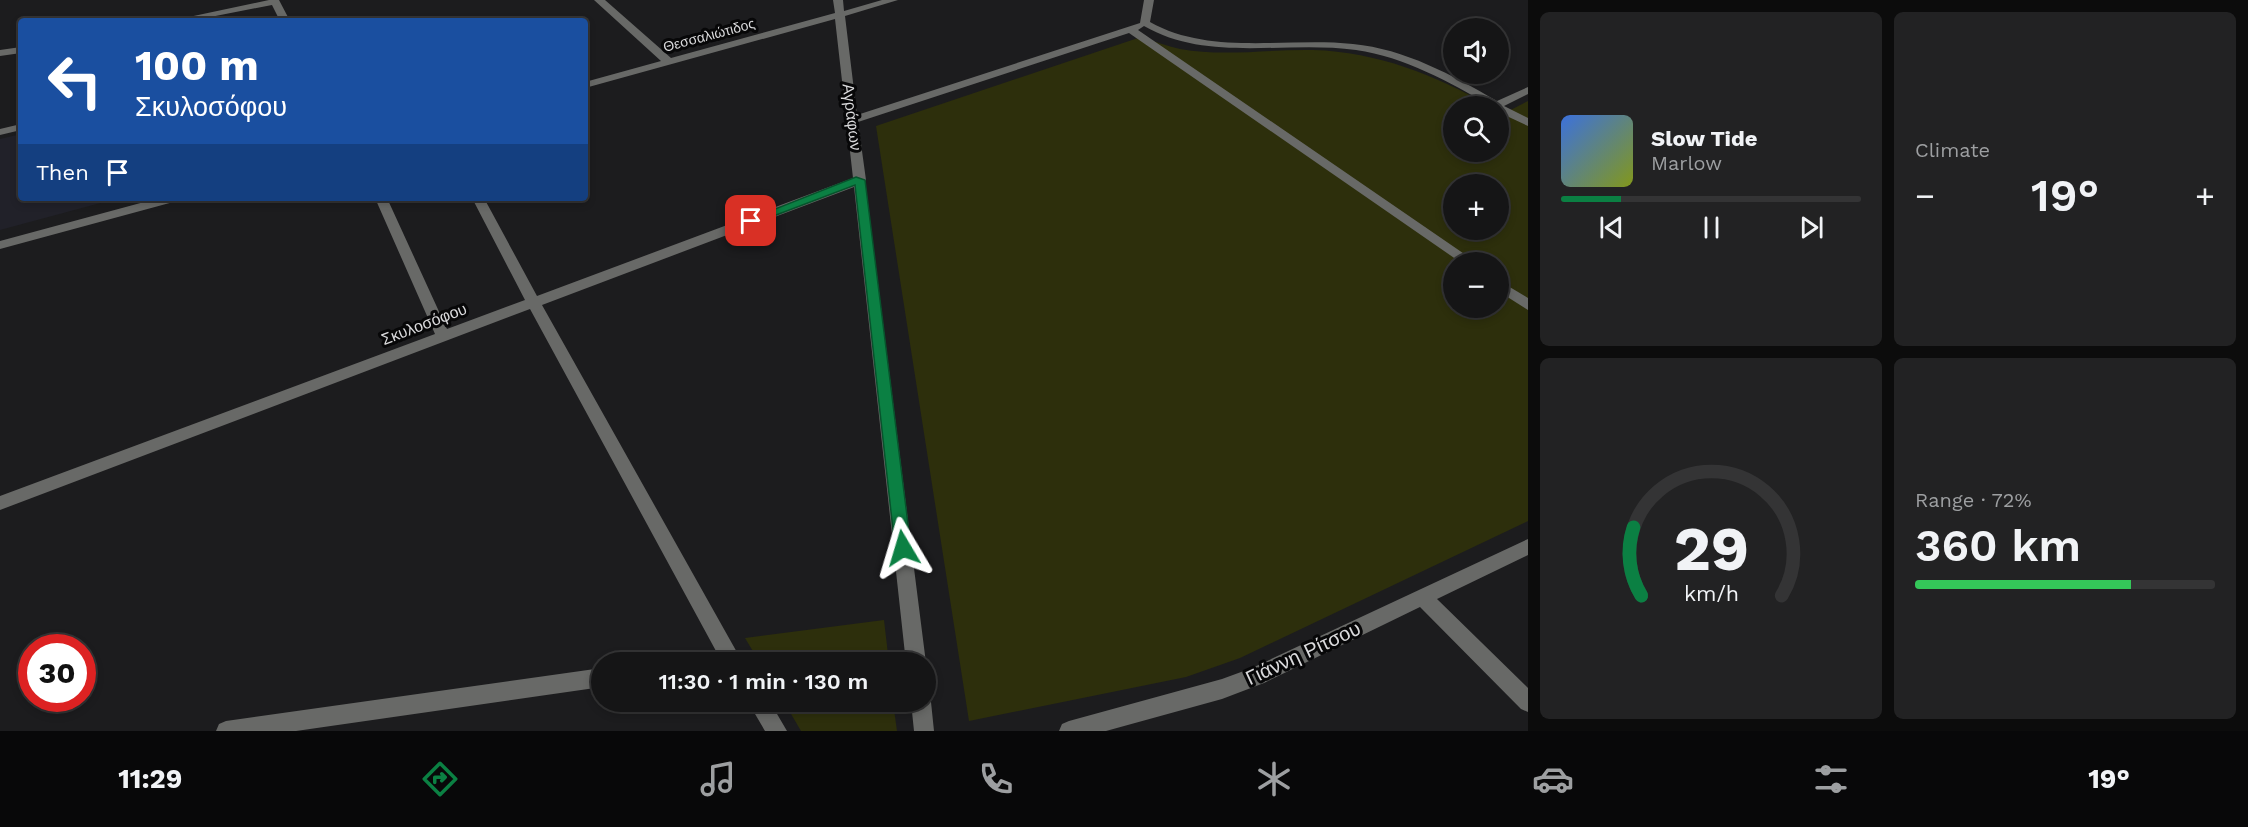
<!DOCTYPE html>
<html lang="en">
<head>
<meta charset="utf-8">
<style>
  body { margin:0; font-family:"Work Sans",sans-serif; background:#222223; color:#f1f3f6; height:100vh; display:flex; flex-direction:column; font-size:22px; white-space:nowrap }
  * { box-sizing:border-box; margin:0 }
  p { font-size:20px; color:#9d9fa1 }
  .icon { flex:none; width:33px; height:33px; fill:none; stroke:currentColor; stroke-width:2; stroke-linecap:round; stroke-linejoin:round }
  .map { position:relative; flex:1; overflow:hidden }
  .details { display:flex; flex-direction:column; gap:12px; padding:12px; background:#0c0c0c; width:720px }
  .details>* { flex:none }
  .top-card { position:absolute; left:18px; top:18px; width:570px; height:183px; border-radius:6px; box-shadow:0 3px 9px #0003,0 0 0 2px #343435; background:#1a4fa0; color:#fff; overflow:hidden }
  .buttons { position:absolute; left:1443px; top:18px; display:grid; gap:12px }
  .buttons a { display:grid; place-items:center; width:66px; height:66px; border-radius:50%; background:#151516; box-shadow:0 3px 9px #0003,0 0 0 2px #343435; font-size:30px }
  .speed { position:absolute; left:18px; top:634px; display:flex; gap:12px; font-size:30px; font-weight:700; text-align:center }
  .speed>* { display:grid; place-content:center; width:78px; height:78px; border-radius:50%; background:#151516; box-shadow:0 3px 9px #0003,0 0 0 2px #343435; line-height:1 }
  .speed .limit { border:9px solid #d22; background:#fff; color:#111 }
  .pin { position:absolute; display:grid; place-items:center; width:51px; height:51px; color:#fff; margin:-26px; border-radius:12px; box-shadow:0 3px 9px #0006 }
  .me { position:absolute; width:66px; margin:-33px; rotate:353deg; stroke-linejoin:round; filter:drop-shadow(0 0 4px #0008) }
  .turn { display:flex; align-items:center; gap:21px; height:126px; padding:0 18px; font-size:27px }
  .turn .icon { width:78px; height:78px; stroke-width:2.5 }
  .turn b { display:block; font-size:42px; line-height:51px }
  .then { display:flex; align-items:center; height:57px; padding:0 18px; background:#0003; gap:12px; font-size:22px }
  .big { font-size:45px; font-weight:600; line-height:1.1 }
  .details .widget { flex:1; display:flex; flex-direction:column; justify-content:center; gap:9px; min-width:0; padding:0 21px; border-radius:9px; background:#222223 }
  .details .dial { align-items:center; gap:0 }
  .dial svg { height:156px; overflow:visible; fill:none; stroke:#343435; stroke-width:7; stroke-linecap:round; text-anchor:middle }
  .dial text { fill:#f1f3f6; stroke:none }
  .song { display:flex; align-items:center; gap:18px }
  .cover { width:72px; height:72px; border-radius:9px; background:linear-gradient(135deg,hsl(220 70% 55%),hsl(70 70% 35%)) }
  .played { height:6px; border-radius:3px; background:linear-gradient(90deg,#0b8043 20%,#343435 20%) }
  .keys { display:flex; justify-content:space-around; direction:ltr }
  .heat { display:flex; justify-content:space-between; align-items:center; font-size:33px; direction:ltr }
  .charge { height:9px; border-radius:4px; background:linear-gradient(90deg,#34c759 72%,#343435 0) }
  .details .tiles { flex:1; display:grid; gap:12px; grid-template-columns:repeat(2,1fr) }
  .trip { position:absolute; left:591px; top:652px; width:345px; height:60px; border-radius:30px; background:#151516; box-shadow:0 3px 9px #0003,0 0 0 2px #343435; font-weight:600; line-height:60px; text-align:center }
  .tabs { display:flex; height:96px; justify-content:space-around; align-items:center; background:#080809; color:#9d9fa1 }
  .tabs .icon { width:42px; height:42px }
  .tabs .active { color:#0b8043 }
  .tabs b { font-size:27px; color:#f1f3f6 }
  main { display:flex; flex:1; min-height:0 }
  .map>svg:first-child { display:block }
  .built { fill:#212129 }
  .green { fill:#2d2f0c; fill-rule:evenodd }
  .lines { fill:none; stroke-linecap:round; stroke-linejoin:round }
  .minor { fill:#686967; fill-rule:evenodd }
  .route { fill:#0b8043; stroke:#07532c; stroke-width:1.5 }
  .labels { text-anchor:middle; dominant-baseline:central; stroke-width:6; stroke-linejoin:round; paint-order:stroke }
  .far-street-label { font-size:14px; fill:#dadadc; stroke:#070708 }
  .street-label { font-size:16px; fill:#dadadc; stroke:#070708 }
  .near-street-label { font-size:20px; fill:#dadadc; stroke:#070708 }
</style>
</head>
<body>
<main>
<div class="map">
<svg width="1528" height="731" viewBox="0 0 1528 731">
  <rect width="100%" height="100%" fill="#1c1c1e"/>
  <path class="built" d="M21 134V198H119L0 230V139Z"/>
  <path class="green" d="M1141 37C1154 41 1167 46 1180 49 1224 57 1269 49 1313 50 1378 52 1435 75 1490 106H1454V152H1498L1499 111 1503 114 1528 101V521L1240 658 1186 677 969 721 876 126ZM1454 184H1498V230H1454ZM1454 262H1498V308H1454Z
    M884 620 889 663H760L745 638Z
    M784 702H893L897 731H801Z"/>
  <g class="lines">
    <path class="minor" d="M269 0H279L290 21H280L272 5 190 21H170Z
      M594 0H605L671 58 835 13 833 0H843L844 11 882 0H898L845 16 857 115 1140 23 1144 0H1154L1150 22C1210 56 1287 37 1353 44 1405 49 1452 75 1497 101L1528 87V94L1504 106 1528 118V126L1498 112V106H1491C1449 82 1405 57 1356 50 1286 40 1208 63 1144 26L1138 30 1476 262H1460L1129 33 858 122 866 180 865 181 926 663V664L906 663 854 187 542 305 743 663H685L688 656 716 651 530 309 0 510V496L435 334 375 198H387L447 329 525 300 472 198H484L537 296 853 178 835 19 585 88V82L661 61Z
      M21 47V53L0 56V50Z
      M21 124V130L0 135V129Z
      M159 198H179L177 201 0 249V241Z
      M1498 280 1528 298V310L1498 291Z
      M1528 539V555L1437 599 1528 688V712L1521 709 1420 607 1264 683 1222 699 1106 731H1059L1062 724 1069 721 1222 679 1252 668Z
      M602 668V687L296 731H216L219 724 226 721Z
      M926 694 931 702 934 731H914L911 702H926Z
      M748 702H770L787 731H765Z"/>
  </g>
  <path class="route" d="M856 177 865 180 911 548 909 553H897L895 548 855 185 755 223 745 221Z"/>
  <g class="labels">
    <g class="far-street-label">
      <text transform="translate(709 35) rotate(-15)">Θεσσαλιώτιδος</text>
    </g>
    <g class="street-label">
      <text transform="translate(852 117) rotate(83)">Αγράφων</text>
      <text transform="translate(424 324) rotate(-21)">Σκυλοσόφου</text>
    </g>
    <g class="near-street-label">
      <text transform="translate(1303 653) rotate(-25)">Γιάννη Ρίτσου</text>
    </g>
  </g>
</svg>
<div class="buttons">
<a><svg class="icon" aria-label="sound" viewBox="0 0 24 24"><path d="M4 9h4l5-4v14l-5-4H4zM17 9q2 3 0 6"/></svg></a>
<a><svg class="icon" aria-label="search" viewBox="0 0 24 24"><circle cx="10" cy="10" r="6"/><path d="M15 15l6 6"/></svg></a>
<a>+</a>
<a>−</a>
</div>
<div class="speed"><div class="limit">30</div></div>
<div class="pin" style="left:751px;top:221px;background:#d93025"><svg class="icon" aria-label="arrive" viewBox="0 0 24 24"><path d="M6 21V4h12l-3 4 3 4H6"/></svg></div>
<svg class="me" style="left:903px;top:548px" viewBox="-20 -20 40 40"><path d="M0-17L14 15 0 8-14 15z" fill="#0b8043" stroke="#fff" stroke-width="4"/></svg>
<div class="trip">11:30 · 1 min · 130 m</div>
<div class="top-card">
<div class="turn"><svg class="icon" aria-label="left" viewBox="0 0 24 24"><path d="M17 20v-9H6M10 6l-5 5 5 5"/></svg><div><b>100 m</b>Σκυλοσόφου</div></div>
<div class="then">Then<svg class="icon" aria-label="arrive" viewBox="0 0 24 24"><path d="M6 21V4h12l-3 4 3 4H6"/></svg></div>
</div>
</div>
<section class="details">
<div class="tiles">
<div class="widget">
<div class="song"><i class="cover"></i><div><b>Slow Tide</b><p>Marlow</p></div></div>
<div class="played"></div>
<div class="keys"><svg class="icon" aria-label="previous" viewBox="0 0 24 24"><path d="M18 5L8 12l10 7zM5 5v14"/></svg><svg class="icon" aria-label="pause" viewBox="0 0 24 24"><path d="M8 5v14M16 5v14"/></svg><svg class="icon" aria-label="next" viewBox="0 0 24 24"><path d="M6 5l10 7-10 7zM19 5v14"/></svg></div>
</div>
<div class="widget"><p>Climate</p>
<div class="heat"><a>−</a><b class="big">19°</b><a>+</a></div>
</div>
<div class="widget dial"><svg viewBox="0 0 100 80">
<path d="M14 69A42 42 0 1 1 86 69"/>
<path d="M14 69A42 42 0 0 1 10 34" stroke="#0b8043"/>
<text x="50" y="56" font-size="32" font-weight="700">29</text>
<text x="50" y="72" font-size="11">km/h</text>
</svg></div>
<div class="widget"><p>Range · 72%</p><b class="big">360 km</b><div class="charge"></div></div>
</div>
</section>
</main>
<nav class="tabs">
<b>11:29</b>
<svg class="icon active" aria-label="directions" viewBox="0 0 24 24"><path d="M12 3l9 9-9 9-9-9zM9 14v-3h6M13 9l2 2-2 2"/></svg>
<svg class="icon" aria-label="music" viewBox="0 0 24 24"><path d="M9 18V5l10-2v13"/><circle cx="6" cy="18" r="3"/><circle cx="16" cy="16" r="3"/></svg>
<svg class="icon" aria-label="phone" viewBox="0 0 24 24"><path d="M5 4h4l2 5-3 2q2 4 5 5l2-3 5 2v4C11 20 4 13 5 4z"/></svg>
<svg class="icon" aria-label="climate" viewBox="0 0 24 24"><path d="M12 3v18M4 7l16 10M4 17L20 7"/></svg>
<svg class="icon" aria-label="car" viewBox="0 0 24 24"><path d="M5 17H2v-5l4-1 3-4h7l3 4 3 1v5h-3M9 17h6M6 11h13"/><circle cx="7" cy="17" r="2"/><circle cx="17" cy="17" r="2"/></svg>
<svg class="icon" aria-label="filters" viewBox="0 0 24 24"><path d="M4 7h16M4 17h16"/><circle cx="9" cy="7" r="2"/><circle cx="15" cy="17" r="2"/></svg>
<b>19°</b>
</nav>
</body>
</html>
